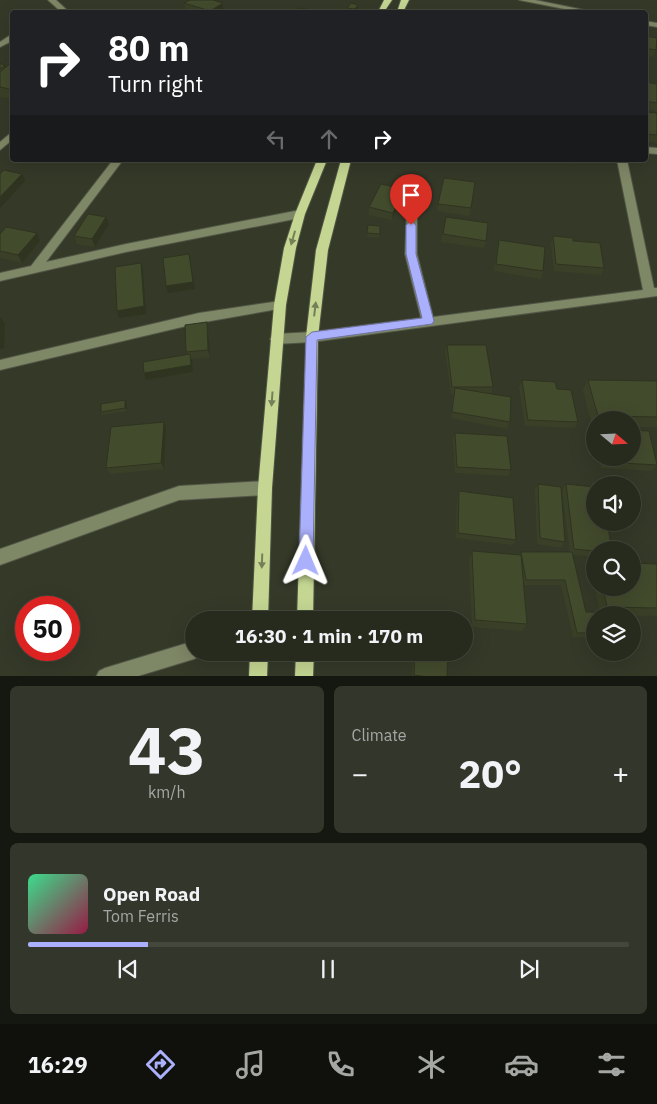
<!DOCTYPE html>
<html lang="en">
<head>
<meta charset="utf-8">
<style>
  body { margin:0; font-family:"IBM Plex Sans",sans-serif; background:#33372b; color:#f1f3f6; height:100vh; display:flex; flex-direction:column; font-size:19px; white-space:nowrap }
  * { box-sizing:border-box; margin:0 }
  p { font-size:16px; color:#a4a7a4 }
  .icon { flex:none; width:28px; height:28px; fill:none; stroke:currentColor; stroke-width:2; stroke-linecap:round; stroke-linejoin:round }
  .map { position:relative; height:676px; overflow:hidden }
  .sheet { display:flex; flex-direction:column; gap:10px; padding:10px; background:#151810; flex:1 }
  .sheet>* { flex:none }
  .guide { position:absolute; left:10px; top:10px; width:638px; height:152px; border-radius:5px; box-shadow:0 5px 20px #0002,0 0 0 1px #43473c; background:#202124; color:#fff; overflow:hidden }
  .needle { width:32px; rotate:109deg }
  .buttons { position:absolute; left:586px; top:411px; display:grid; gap:10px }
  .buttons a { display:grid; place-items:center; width:55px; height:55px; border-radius:50%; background:#272b1e; box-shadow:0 5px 20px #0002,0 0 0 1px #43473c; font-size:25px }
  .speed { position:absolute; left:15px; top:596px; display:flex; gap:10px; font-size:25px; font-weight:700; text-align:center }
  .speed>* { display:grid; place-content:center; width:65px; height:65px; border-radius:50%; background:#272b1e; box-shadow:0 5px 20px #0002,0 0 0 1px #43473c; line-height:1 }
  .speed .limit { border:8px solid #d22; background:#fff; color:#111 }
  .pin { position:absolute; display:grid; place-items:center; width:42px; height:42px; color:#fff; margin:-51px -21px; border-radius:50% 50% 50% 0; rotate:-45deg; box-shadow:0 0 5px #0007 }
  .pin .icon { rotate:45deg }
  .me { position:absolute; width:55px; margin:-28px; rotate:1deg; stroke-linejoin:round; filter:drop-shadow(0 0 4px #0008) }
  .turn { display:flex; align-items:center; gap:18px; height:105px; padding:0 15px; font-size:22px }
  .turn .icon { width:65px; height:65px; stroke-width:2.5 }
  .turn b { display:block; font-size:35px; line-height:42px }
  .lanes { display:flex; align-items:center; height:48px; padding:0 15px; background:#0003; justify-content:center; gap:25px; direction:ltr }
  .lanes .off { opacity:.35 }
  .big { font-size:38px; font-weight:700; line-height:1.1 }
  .sheet .tile { flex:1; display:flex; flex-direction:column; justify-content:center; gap:8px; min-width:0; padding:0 18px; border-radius:8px; background:#33372b }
  .sheet .dial { align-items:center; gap:0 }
  .dial b { font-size:65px; line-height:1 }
  .song { display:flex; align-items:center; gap:15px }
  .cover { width:60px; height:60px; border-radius:8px; background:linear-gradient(135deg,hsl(150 70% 55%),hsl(340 70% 35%)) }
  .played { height:5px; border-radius:2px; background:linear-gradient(90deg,#aab0fb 20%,#43473c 20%) }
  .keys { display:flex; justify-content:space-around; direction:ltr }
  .heat { display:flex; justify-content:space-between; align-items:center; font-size:28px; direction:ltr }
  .sheet .tiles { flex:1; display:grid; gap:10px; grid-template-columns:1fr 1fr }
  .tile:last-child { grid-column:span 2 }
  .trip { position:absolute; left:185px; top:611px; width:288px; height:50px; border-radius:25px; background:#272b1e; box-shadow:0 5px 20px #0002,0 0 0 1px #43473c; font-weight:700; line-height:50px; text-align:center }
  .dock { display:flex; height:80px; justify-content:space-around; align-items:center; background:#10110c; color:#a4a7a4 }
  .dock .icon { width:35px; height:35px }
  .dock .active { color:#aab0fb }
  .dock b { font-size:22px; color:#f1f3f6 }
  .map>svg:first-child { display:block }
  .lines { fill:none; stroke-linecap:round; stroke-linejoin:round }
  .minor-casing { stroke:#505545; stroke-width:2 }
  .major-casing { stroke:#505545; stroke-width:2 }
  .minor { fill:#7e8766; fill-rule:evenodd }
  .major { fill:#c4d692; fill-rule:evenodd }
  .wall { fill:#3a4027 }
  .shaded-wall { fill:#2f3420 }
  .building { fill:#434b2d; stroke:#2f3420 }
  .oneway { fill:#758058 }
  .route { fill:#aab0fb; stroke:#6e72a3 }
</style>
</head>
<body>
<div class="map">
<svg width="657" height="677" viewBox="0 0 657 677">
  <rect width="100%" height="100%" fill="#343928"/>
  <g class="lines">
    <defs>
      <path id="minor" d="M48 0H56L68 11 58 12 59 10Z
        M519 0H535L594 12H580Z
        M645 21 657 23V27L645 25Z
        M9 36H12V41L0 47V42Z
        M12 132V140L0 150V142Z
        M645 147 657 148V154L645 153Z
        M113 160H123L46 262 126 244 300 210 305 214 300 218 126 252 0 281V273L31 266Z
        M617 160H627L654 288H657V296L312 342 276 344 272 342 270 339 272 336 276 334 312 332 421 318 405 254 407 210 412 207 417 210V254L433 317 643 290Z
        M280 301 286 305 284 308 199 323 0 370V360L199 313Z
        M265 481 270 483 272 488 270 493 265 495 179 500 0 565V549L179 486Z
        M194 641V652H202L200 656 194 659 135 677H96L99 671 105 668Z"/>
      <path id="major" d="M384 0H392L384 12H378Z
        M401 0H409L403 12H397Z
        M317 160H327L305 214 296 248 286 305 272 488 268 620H252L258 488 274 305 284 248 295 214Z
        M341 160H351L328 250 318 337 313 620H297L306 337 316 250Z
        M250 652H268L267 677H249Z
        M296 652H314L313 677H295Z"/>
    </defs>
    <use href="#minor" class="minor-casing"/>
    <use href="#major" class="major-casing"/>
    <use href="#minor" class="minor"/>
    <use href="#major" class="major"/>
  </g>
  <path class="wall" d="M184 3 223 10 219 12H193L186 10Z
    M358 5V8L355 12 347 11V8Z
    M645 36 656 50 653 57 645 56Z
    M12 62V99L0 97V63L6 67Z
    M645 82 657 84V111L645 109Z
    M645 112 657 113V143L645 141Z
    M549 160H572L570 164Z
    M404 189 403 196 392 220 369 215V207Z
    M438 204 471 208 469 216 437 211Z
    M446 217 486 241 484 248 441 242Z
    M109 224 95 247 77 244 74 236Z
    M368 225 380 226 379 238 367 237Z
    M37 233 40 241 22 263 0 258V234Z
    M553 236 573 241 604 268 601 275 554 271 551 243Z
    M499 240 543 271 541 279 494 271 497 248Z
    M207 322 208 330 210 357 192 359 193 372 146 380 187 354 186 352Z
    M447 345 493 387 491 394 510 422 507 429 451 418 453 394H451L445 352Z
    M522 380 557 389 578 422 575 428 525 426 519 387Z
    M588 380 657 381V427H632V420H595V426H592L583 390Z
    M125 400 127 404V411L102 415 101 412Z
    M166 428 164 469 110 474 106 468Z
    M455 433 511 470 508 476 455 473 453 439Z
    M599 458H632L657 463V465L652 471 601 468Z
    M538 484 565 542 561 548 537 544 535 490Z
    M566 484 595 550V557L573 555 586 612H600L591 570 595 564V588H632L657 564V616L595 615V637H573L561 585H524L527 624 522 631 472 627 469 559 472 551 519 555 521 552H570L562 490Z
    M459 491 516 540 513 545 456 538 457 497Z
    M413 652H448L447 677H412Z"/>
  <path class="shaded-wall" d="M223 3V10L219 12H210V11Z
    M358 5V8L355 12V9Z
    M12 87V96L10 89Z
    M22 174 25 181 0 208V197Z
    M404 189 403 196 392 220 393 213Z
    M106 217 109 224 95 247 92 239Z
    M37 233 40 241 22 263 18 255Z
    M189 254 195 289 168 293 166 286Z
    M141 263 143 270 146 314 119 318 117 311Z
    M0 317 5 324 4 348 0 349Z
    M207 322 208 330 210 357 208 350Z
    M190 354 192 361 193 372 146 380 144 373Z
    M125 400 127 404V411L125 408Z
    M164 422 166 428 164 469 161 463Z"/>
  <path class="building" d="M190 0H213L223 3 210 11 184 3Z
    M351 3 358 5 355 9 347 8Z
    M297 8 328 12H293Z
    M645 36 657 38 656 50 645 48Z
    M12 62V87L10 89 0 87V72Z
    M0 63 5 66 0 69Z
    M645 82 657 84V103L645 101Z
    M645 112 657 113V135L645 134Z
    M4 170 22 174 0 197V174Z
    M444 178 475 182 471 208 438 204Z
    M381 184 404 189 393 213 369 207Z
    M88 214 106 217 92 239 74 236Z
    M446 217 488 223 486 241 443 234Z
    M368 225 380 226V234L367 233Z
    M6 227 37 233 18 255 0 251V234Z
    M553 236 573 238V241L600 243 604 268 556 264Z
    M499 240 545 247 543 271 496 264Z
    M189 254 193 282 166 286 163 258Z
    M141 263 144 306 117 311 115 267Z
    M207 322 208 350 186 352 185 325Z
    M447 345H486L493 387H452Z
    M190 354 191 365 144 373 143 362Z
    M522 380 555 382 557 389 571 390 578 422 528 420Z
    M588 380 657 381V417L598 416Z
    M455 388 511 397 510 422 452 412Z
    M125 400V408L101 412V404Z
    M164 422 161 463 106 468 111 427Z
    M632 430 649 431 657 465 605 462 604 458H632Z
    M455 433 507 436 511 470 457 467Z
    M538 484 561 487 565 542 540 538Z
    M566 484 595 487V522H607L612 550H595V551L574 549Z
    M459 491 513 498 516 540 458 533Z
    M472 551 521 555 527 624 475 620Z
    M521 552H572L586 612 631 613V615H595V633H577L565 580H526Z
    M632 563 657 564V608L607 607 603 588H632Z
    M632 620 636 633H632Z
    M415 652H448L447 677H427L414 675Z"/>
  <defs><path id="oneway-solid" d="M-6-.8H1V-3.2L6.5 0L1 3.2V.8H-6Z" transform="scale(1.25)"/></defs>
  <g class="oneway">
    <use href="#oneway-solid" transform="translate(293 238) rotate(106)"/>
    <use href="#oneway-solid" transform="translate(315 309) rotate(-83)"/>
    <use href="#oneway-solid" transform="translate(272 399) rotate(94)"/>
    <use href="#oneway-solid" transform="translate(262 561) rotate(92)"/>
  </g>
  <path class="route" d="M411 221 416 225V254L434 321 432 324 317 340 313 561 311 566 306 569 301 566 299 561 306 337 312 332 422 318 406 254V225Z"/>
</svg>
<div class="buttons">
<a><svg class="needle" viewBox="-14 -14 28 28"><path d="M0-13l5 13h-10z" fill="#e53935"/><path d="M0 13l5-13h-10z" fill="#a4a7a4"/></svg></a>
<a><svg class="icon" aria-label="sound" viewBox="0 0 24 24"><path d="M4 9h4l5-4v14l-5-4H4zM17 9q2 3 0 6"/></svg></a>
<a><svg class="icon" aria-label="search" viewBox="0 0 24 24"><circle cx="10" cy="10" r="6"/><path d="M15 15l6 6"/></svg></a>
<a><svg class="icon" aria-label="layers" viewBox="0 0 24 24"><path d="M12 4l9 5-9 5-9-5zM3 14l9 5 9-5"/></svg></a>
</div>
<div class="speed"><div class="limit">50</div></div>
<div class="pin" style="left:411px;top:225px;background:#d93025"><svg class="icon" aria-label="arrive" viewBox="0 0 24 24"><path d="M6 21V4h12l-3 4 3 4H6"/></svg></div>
<svg class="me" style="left:306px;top:561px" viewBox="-20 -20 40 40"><path d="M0-17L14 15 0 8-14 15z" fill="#aab0fb" stroke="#fff" stroke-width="4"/></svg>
<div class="trip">16:30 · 1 min · 170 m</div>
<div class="guide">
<div class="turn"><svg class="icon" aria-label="right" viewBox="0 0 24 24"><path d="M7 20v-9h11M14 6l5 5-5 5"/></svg><div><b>80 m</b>Turn right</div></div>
<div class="lanes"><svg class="icon off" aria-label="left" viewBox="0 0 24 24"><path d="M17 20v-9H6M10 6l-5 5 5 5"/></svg><svg class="icon off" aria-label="ahead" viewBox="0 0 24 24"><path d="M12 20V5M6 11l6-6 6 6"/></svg><svg class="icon" aria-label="right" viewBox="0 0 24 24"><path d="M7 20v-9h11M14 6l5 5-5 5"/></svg></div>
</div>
</div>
<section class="sheet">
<div class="tiles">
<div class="tile dial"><b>43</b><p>km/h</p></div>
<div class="tile"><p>Climate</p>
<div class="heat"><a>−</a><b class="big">20°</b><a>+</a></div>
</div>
<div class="tile">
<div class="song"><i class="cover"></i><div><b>Open Road</b><p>Tom Ferris</p></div></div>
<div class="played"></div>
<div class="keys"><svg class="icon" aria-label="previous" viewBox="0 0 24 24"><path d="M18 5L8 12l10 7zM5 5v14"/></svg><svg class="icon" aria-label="pause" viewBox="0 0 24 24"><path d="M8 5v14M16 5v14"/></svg><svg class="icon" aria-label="next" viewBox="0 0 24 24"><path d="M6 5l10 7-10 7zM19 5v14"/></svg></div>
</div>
</div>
</section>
<nav class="dock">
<b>16:29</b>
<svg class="icon active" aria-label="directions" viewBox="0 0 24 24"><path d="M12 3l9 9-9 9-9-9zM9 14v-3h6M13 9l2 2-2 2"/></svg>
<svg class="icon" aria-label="music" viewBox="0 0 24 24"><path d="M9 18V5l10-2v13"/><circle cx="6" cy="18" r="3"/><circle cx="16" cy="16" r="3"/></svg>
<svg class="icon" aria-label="phone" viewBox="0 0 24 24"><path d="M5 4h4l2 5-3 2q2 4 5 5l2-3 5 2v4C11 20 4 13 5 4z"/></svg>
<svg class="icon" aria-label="climate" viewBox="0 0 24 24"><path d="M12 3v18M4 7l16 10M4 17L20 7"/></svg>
<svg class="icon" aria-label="car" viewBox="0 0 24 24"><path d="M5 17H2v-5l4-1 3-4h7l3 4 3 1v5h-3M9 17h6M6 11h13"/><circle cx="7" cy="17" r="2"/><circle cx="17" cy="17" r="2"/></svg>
<svg class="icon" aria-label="filters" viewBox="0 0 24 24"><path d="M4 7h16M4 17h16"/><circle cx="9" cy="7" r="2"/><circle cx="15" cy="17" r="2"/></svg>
</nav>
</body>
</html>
